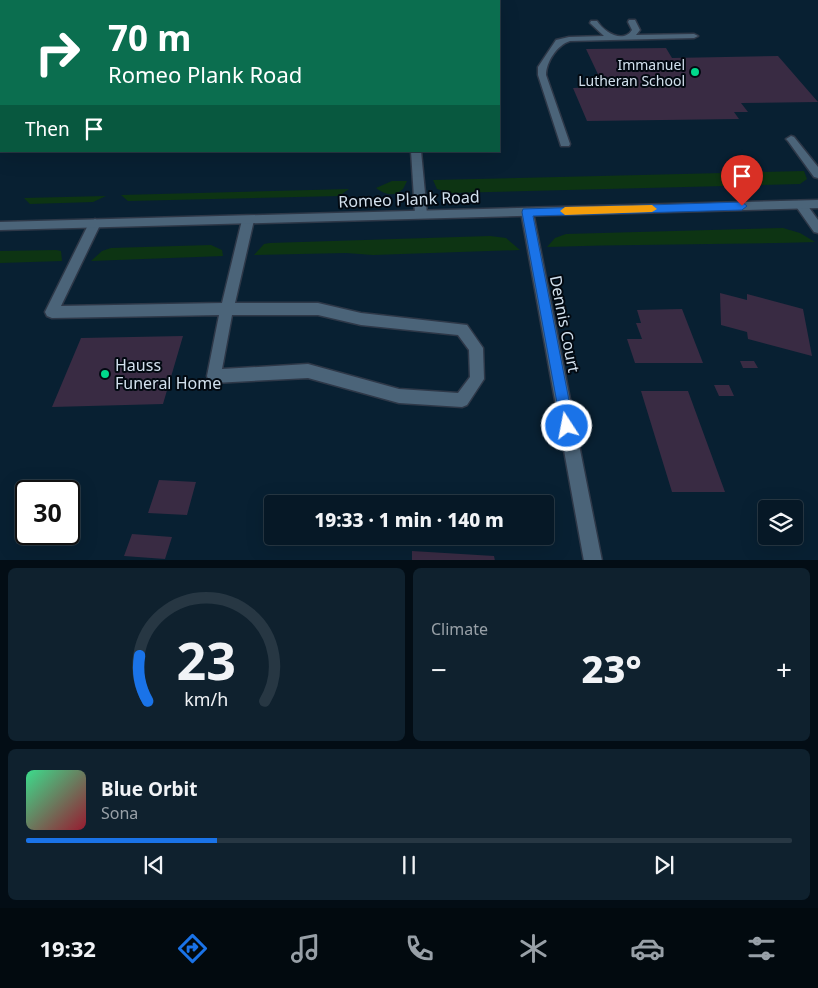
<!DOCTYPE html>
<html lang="en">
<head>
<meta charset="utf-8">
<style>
  body { margin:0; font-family:"Noto Sans",sans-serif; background:#0f212e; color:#f1f3f6; height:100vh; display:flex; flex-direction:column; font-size:19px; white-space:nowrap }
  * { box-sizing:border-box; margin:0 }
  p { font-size:16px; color:#98a0a7 }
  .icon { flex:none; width:28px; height:28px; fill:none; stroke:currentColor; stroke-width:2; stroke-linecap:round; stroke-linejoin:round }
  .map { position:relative; height:560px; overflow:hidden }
  .panel { display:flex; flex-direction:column; gap:8px; padding:8px; background:#030d15; flex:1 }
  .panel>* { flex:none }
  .hud { position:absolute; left:0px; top:0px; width:500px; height:152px; box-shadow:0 5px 20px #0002,0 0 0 1px #273743; background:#0b6e4f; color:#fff; overflow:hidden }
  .fabs { position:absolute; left:758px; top:500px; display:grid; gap:10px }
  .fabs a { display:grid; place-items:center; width:45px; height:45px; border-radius:5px; background:#061826; box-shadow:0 5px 20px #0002,0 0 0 1px #273743; font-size:25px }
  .speed { position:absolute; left:15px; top:480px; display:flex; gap:10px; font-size:25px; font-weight:700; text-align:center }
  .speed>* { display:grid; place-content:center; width:65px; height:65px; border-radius:50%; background:#061826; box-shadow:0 5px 20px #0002,0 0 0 1px #273743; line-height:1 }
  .speed .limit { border:2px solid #111; border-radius:8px; background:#fff; color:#111 }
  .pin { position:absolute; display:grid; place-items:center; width:42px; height:42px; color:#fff; margin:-51px -21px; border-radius:50% 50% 50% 0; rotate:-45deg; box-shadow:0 0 5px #0007 }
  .pin .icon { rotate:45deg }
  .me { position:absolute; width:55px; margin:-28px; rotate:349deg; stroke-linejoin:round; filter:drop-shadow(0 0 4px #0008) }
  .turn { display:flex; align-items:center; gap:18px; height:105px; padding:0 25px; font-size:22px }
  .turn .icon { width:65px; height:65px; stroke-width:2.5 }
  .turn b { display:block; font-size:35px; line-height:42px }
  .then { display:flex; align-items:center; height:48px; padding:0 25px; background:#0003; gap:10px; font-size:19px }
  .big { font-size:38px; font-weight:800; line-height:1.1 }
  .panel .card { flex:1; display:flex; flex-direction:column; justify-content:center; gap:8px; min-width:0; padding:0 18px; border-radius:8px; background:#0f212e }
  .panel .dial { align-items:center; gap:0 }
  .dial svg { height:130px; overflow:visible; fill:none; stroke:#273743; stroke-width:7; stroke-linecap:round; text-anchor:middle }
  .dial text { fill:#f1f3f6; stroke:none }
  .song { display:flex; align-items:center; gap:15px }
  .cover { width:60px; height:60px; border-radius:8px; background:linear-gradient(135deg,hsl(150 70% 55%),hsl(350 70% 35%)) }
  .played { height:5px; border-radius:2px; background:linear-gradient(90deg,#1a73e8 25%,#273743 25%) }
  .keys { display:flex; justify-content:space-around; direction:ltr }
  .heat { display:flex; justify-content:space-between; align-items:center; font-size:28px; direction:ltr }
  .panel .tiles { flex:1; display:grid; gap:8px; grid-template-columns:1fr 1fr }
  .card:last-child { grid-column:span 2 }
  .trip { position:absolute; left:264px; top:495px; width:290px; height:50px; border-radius:5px; background:#061826; box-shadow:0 5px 20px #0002,0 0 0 1px #273743; font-weight:800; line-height:50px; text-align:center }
  .dock { display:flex; height:80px; justify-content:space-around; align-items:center; background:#020a0f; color:#98a0a7 }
  .dock .icon { width:35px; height:35px }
  .dock .current { color:#1a73e8 }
  .dock b { font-size:22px; color:#f1f3f6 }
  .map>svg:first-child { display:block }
  .green { fill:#0d3413 }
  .building { fill:#392b43 }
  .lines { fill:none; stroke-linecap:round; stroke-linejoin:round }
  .service-casing { stroke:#2e3848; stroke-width:3 }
  .minor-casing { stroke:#2e3848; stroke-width:3 }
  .secondary-casing { stroke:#2e3848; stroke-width:3 }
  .service { fill:#4b6479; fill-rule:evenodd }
  .minor { fill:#4b6479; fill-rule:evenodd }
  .secondary { fill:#4b6479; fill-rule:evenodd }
  .route { fill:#1a73e8; stroke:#114b97 }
  .slow { fill:#f59e0b }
  .poi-dot { fill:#00d98c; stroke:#020911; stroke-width:2 }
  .labels { text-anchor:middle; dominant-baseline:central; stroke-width:4; stroke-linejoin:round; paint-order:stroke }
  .far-poi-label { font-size:14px; fill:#d2e0ed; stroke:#020911; text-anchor:end }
  .street-label { font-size:16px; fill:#d2e0ed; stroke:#020911 }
  .poi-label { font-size:16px; fill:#d2e0ed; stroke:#020911; text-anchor:start }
</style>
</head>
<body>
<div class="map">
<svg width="818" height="561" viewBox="0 0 818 561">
  <rect width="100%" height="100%" fill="#082032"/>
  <path class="green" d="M804 171 807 179 800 184 451 193 437 189 433 180Z
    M392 181H407L403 189C394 197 385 195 376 188Z
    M349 189 339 196 128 201 121 195Z
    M106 196 93 202 30 204 24 198Z
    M783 228 800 233 815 242C725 245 636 244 547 247L555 238 566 234Z
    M490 236 506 238 520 250 373 255 346 253 254 255 264 244 270 243Z
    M211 245 222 250 223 256 91 261 102 251 111 248Z
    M56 250 61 251 62 261 0 263V251Z"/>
  <path class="building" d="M666 48 672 58 778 56 818 102 741 103 748 112H734L739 119 587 121 573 88 604 87 586 49Z
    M720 293 747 300V294L803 309 812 356 748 339 747 332 721 325Z
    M682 309 703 363H635L627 339H642L636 323H641L637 310Z
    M183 336 163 404 52 407 81 338Z
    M740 361H754L758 368H743Z
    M714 385H729L734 396H719Z
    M641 391H688L725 492H672Z
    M159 480 196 482 187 515 148 513Z
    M132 534 172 537 165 559 124 556Z
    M377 536H393V546L376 544Z
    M412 551 494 556 495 561H412Z"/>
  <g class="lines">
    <defs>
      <path id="service" d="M389 0H397L398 1H390Z
        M629 20H635L640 30 636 35 694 34 698 36 694 38 570 41C557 45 546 62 546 75L570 144 569 146H561L538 75V67L556 40 569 37 604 36 590 23 591 21H597C604 32 623 44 632 30L628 22Z
        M791 136 794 137 818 167V178L814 177 788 141 786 139Z
        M411 151H421L427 214 421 218 415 214Z
        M248 216 254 220 235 303H318L361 313 467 325 483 348 484 379 467 405 462 407 399 403 308 378 214 383 209 381 207 376 219 315 52 318 47 316 45 312 47 308 89 223 95 219 101 223 61 306 222 303 242 220ZM232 315H318L361 325 458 335 469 350 470 377 458 393 399 389 308 364 222 369Z"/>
      <path id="minor" d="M801 201 805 202 818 220V233L814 232 795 205Z
        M527 208 533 212 602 561H584L521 212Z"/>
      <path id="secondary" d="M818 200V208L0 230V222Z"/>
    </defs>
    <use href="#service" class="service-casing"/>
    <use href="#minor" class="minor-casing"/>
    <use href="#secondary" class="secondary-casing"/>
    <use href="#service" class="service"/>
    <use href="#minor" class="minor"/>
    <use href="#secondary" class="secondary"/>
  </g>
  <path class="route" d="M742 202 747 206 742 210 533 216 574 426 572 430 567 432 562 430 522 212 523 209Z"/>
  <path class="slow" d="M652 205 657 209 652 212 565 215 560 211 565 207Z"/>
  <g class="poi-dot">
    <circle cx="695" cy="72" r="5"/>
    <circle cx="105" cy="374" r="5"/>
  </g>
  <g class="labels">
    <g class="far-poi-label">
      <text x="685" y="64">Immanuel<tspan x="685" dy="16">Lutheran School</tspan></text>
    </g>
    <g class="street-label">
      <text transform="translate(409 199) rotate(-2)">Romeo Plank Road</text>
      <text transform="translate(565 324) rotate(79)">Dennis Court</text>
    </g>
    <g class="poi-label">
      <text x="115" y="365">Hauss<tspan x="115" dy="18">Funeral Home</tspan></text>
    </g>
  </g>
</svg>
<div class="fabs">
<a><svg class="icon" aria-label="layers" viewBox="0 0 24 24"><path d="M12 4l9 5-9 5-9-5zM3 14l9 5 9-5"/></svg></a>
</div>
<div class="speed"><div class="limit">30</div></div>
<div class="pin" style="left:742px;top:206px;background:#d93025"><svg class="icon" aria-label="arrive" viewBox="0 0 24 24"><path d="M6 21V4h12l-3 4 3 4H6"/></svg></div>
<svg class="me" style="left:567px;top:426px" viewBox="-20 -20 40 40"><circle r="17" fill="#1a73e8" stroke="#fff" stroke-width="3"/><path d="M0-11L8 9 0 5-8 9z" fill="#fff"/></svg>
<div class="trip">19:33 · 1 min · 140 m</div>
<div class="hud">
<div class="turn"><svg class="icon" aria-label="right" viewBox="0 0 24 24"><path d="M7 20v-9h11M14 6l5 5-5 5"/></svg><div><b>70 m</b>Romeo Plank Road</div></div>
<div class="then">Then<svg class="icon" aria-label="arrive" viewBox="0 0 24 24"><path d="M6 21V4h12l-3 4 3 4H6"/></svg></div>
</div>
</div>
<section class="panel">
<div class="tiles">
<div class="card dial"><svg viewBox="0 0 100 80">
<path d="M14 69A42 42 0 1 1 86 69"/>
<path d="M14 69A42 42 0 0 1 9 41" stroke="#1a73e8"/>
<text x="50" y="56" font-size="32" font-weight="700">23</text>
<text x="50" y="72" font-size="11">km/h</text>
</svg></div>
<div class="card"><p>Climate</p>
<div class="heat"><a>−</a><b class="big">23°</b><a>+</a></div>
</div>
<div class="card">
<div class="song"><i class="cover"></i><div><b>Blue Orbit</b><p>Sona</p></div></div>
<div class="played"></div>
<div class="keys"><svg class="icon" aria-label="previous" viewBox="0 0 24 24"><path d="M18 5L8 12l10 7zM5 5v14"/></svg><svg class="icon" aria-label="pause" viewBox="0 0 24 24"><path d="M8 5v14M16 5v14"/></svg><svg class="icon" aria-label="next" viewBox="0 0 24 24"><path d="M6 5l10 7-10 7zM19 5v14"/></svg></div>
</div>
</div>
</section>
<nav class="dock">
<b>19:32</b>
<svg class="icon current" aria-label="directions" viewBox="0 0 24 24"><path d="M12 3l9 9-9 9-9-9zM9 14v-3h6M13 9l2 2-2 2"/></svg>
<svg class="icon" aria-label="music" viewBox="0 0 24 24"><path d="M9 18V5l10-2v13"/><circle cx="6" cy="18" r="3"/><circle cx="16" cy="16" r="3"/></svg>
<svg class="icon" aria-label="phone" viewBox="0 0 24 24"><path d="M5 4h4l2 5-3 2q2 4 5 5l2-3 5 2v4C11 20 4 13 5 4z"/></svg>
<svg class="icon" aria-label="climate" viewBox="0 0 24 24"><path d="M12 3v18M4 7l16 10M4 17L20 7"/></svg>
<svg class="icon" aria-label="car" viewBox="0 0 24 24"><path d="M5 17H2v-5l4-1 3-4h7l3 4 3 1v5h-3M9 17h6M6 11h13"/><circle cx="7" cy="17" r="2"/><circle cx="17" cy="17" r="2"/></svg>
<svg class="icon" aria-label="filters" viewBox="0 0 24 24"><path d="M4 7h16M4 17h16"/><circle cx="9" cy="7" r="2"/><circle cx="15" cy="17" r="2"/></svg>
</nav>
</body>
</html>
